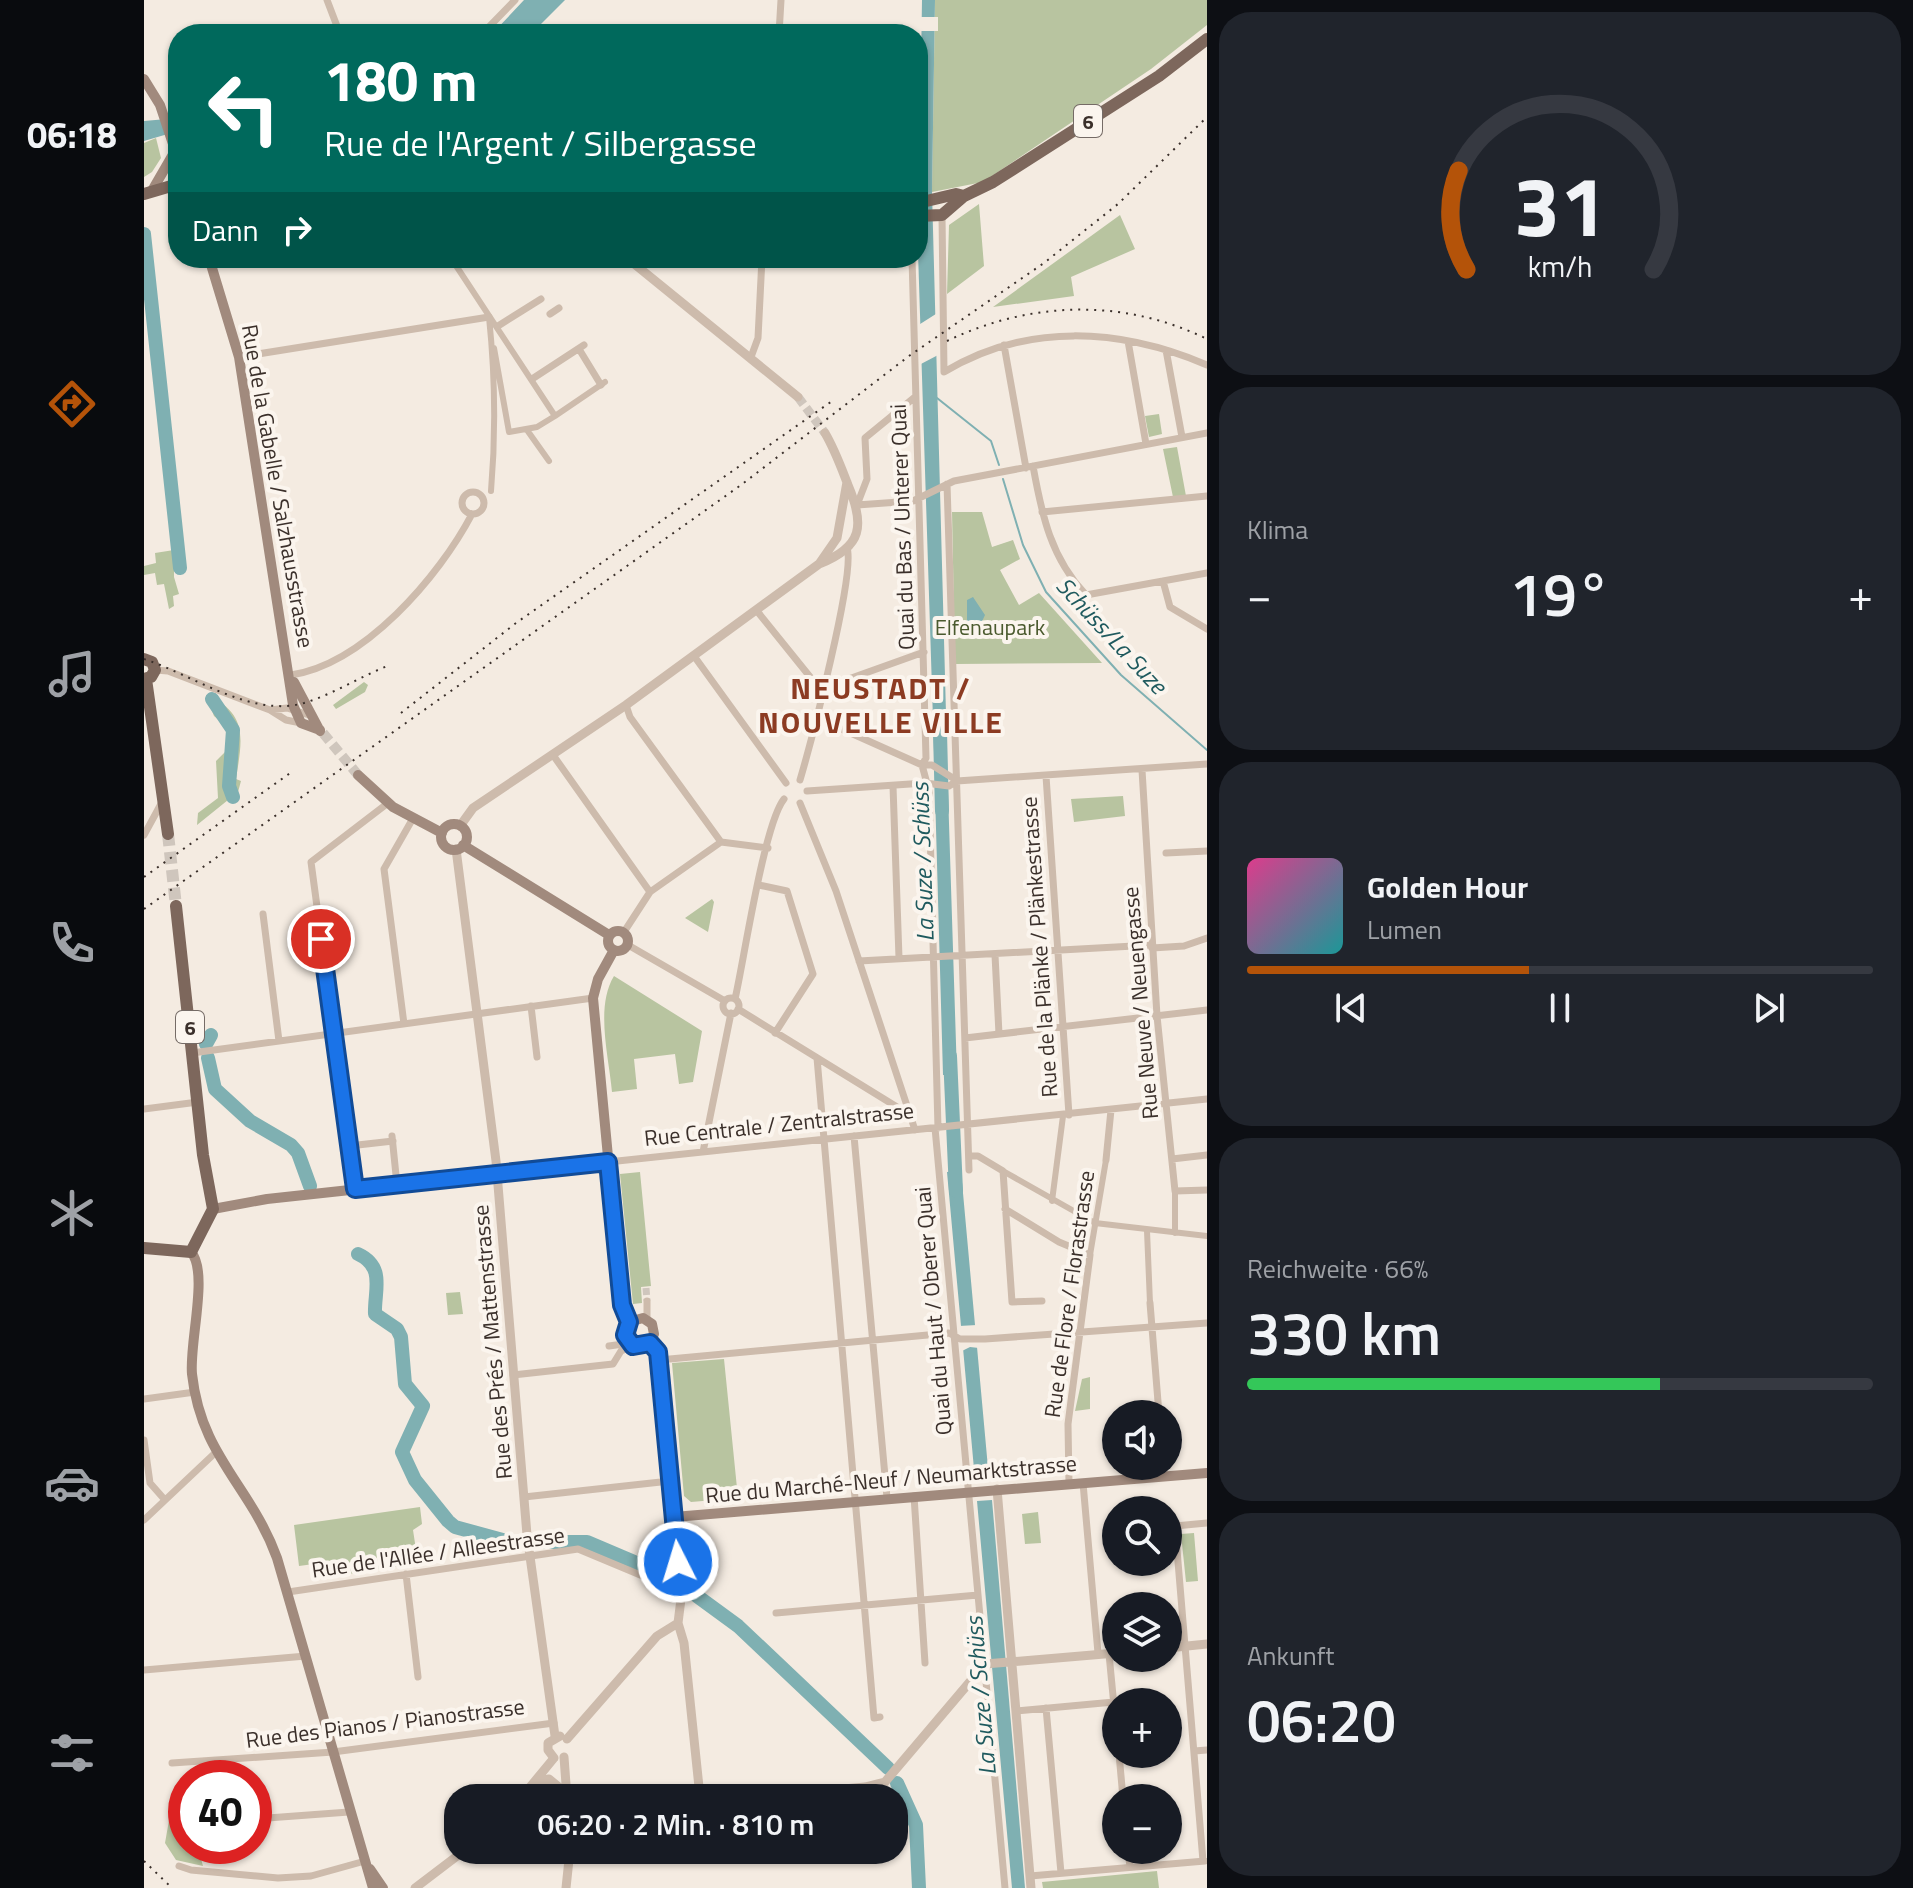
<!DOCTYPE html>
<html lang="de">
<head>
<meta charset="utf-8">
<style>
  body { margin:0; font-family:"Titillium Web",sans-serif; background:#20242c; color:#f1f3f6; height:100vh; display:flex; flex-direction:column; font-size:30px; white-space:nowrap }
  * { box-sizing:border-box; margin:0 }
  p { font-size:26px; color:#9ea1a6 }
  .icon { flex:none; width:44px; height:44px; fill:none; stroke:currentColor; stroke-width:2; stroke-linecap:round; stroke-linejoin:round }
  .map { position:relative; flex:1; overflow:hidden }
  .side { display:flex; flex-direction:column; gap:12px; padding:12px; background:#0d0f14; width:706px }
  .side>* { flex:none }
  .banner { position:absolute; left:24px; top:24px; width:760px; height:244px; border-radius:32px; box-shadow:0 2px 6px #0004; background:#00695c; color:#fff; overflow:hidden }
  .fabs { position:absolute; left:958px; top:1400px; display:grid; gap:16px }
  .fabs a { display:grid; place-items:center; width:80px; height:80px; border-radius:50%; background:#171b24; box-shadow:0 2px 6px #0004; font-size:40px }
  .speed { position:absolute; left:24px; top:1760px; display:flex; gap:16px; font-size:40px; font-weight:700; text-align:center }
  .speed>* { display:grid; place-content:center; width:104px; height:104px; border-radius:50%; background:#171b24; box-shadow:0 2px 6px #0004; line-height:1 }
  .speed .limit { border:12px solid #d22; background:#fff; color:#111 }
  .pin { position:absolute; display:grid; place-items:center; width:68px; height:68px; color:#fff; margin:-34px; border:4px solid #fff; border-radius:50%; box-shadow:0 2px 8px #0007 }
  .me { position:absolute; width:88px; margin:-44px; rotate:355deg; stroke-linejoin:round; filter:drop-shadow(0 0 6px #0008) }
  .turn { display:flex; align-items:center; gap:28px; height:168px; padding:0 24px; font-size:36px }
  .turn .icon { width:104px; height:104px; stroke-width:2.5 }
  .turn b { display:block; font-size:56px; line-height:68px }
  .then { display:flex; align-items:center; height:76px; padding:0 24px; background:#0003; gap:16px; font-size:30px }
  .big { font-size:60px; font-weight:600; line-height:1.1 }
  .side .widget { flex:1; display:flex; flex-direction:column; justify-content:center; gap:12px; min-width:0; padding:0 28px; border-radius:32px; background:#20242c }
  .side .dial { align-items:center; gap:0 }
  .dial svg { height:208px; overflow:visible; fill:none; stroke:#363941; stroke-width:7; stroke-linecap:round; text-anchor:middle }
  .dial text { fill:#f1f3f6; stroke:none }
  .song { display:flex; align-items:center; gap:24px }
  .cover { width:96px; height:96px; border-radius:12px; background:linear-gradient(135deg,hsl(330 70% 55%),hsl(180 70% 35%)) }
  .played { height:8px; border-radius:4px; background:linear-gradient(90deg,#b45309 45%,#363941 45%) }
  .keys { display:flex; justify-content:space-around; direction:ltr }
  .heat { display:flex; justify-content:space-between; align-items:center; font-size:44px; direction:ltr }
  .charge { height:12px; border-radius:6px; background:linear-gradient(90deg,#34c759 66%,#363941 0) }
  .trip { position:absolute; left:300px; top:1784px; width:464px; height:80px; border-radius:32px; background:#171b24; box-shadow:0 2px 6px #0004; font-weight:600; line-height:80px; text-align:center }
  main { display:flex; flex:1; min-height:0 }
  .menu { display:flex; flex-direction:column; width:144px; justify-content:space-around; align-items:center; background:#090b0e; color:#9ea1a6 }
  .menu .icon { width:56px; height:56px }
  .menu .on { color:#b45309 }
  .menu b { font-size:36px; color:#f1f3f6 }
  .map>svg:first-child { display:block }
  .green { fill:#b8c4a0 }
  .water { fill:#7fb0b2 }
  .pier { fill:#f4ebe1 }
  .lines { fill:none; stroke-linecap:round; stroke-linejoin:round }
  .stream { stroke:#7fb0b2; stroke-width:2 }
  .river { stroke:#7fb0b2; stroke-width:14 }
  .minor-tunnel { stroke:#cfc6bd; stroke-width:7; stroke-dasharray:7 3.5; stroke-linecap:butt }
  .tertiary-tunnel { stroke:#cfc6bd; stroke-width:9; stroke-dasharray:9 4.5; stroke-linecap:butt }
  .secondary-tunnel { stroke:#cfc6bd; stroke-width:10; stroke-dasharray:10 5; stroke-linecap:butt }
  .primary-tunnel { stroke:#cfc6bd; stroke-width:12; stroke-dasharray:12 6; stroke-linecap:butt }
  .pedestrian { stroke:#cdbbac; stroke-width:6 }
  .minor { stroke:#cdbbac; stroke-width:7 }
  .tertiary { stroke:#cdbbac; stroke-width:9 }
  .secondary { stroke:#a18a7d; stroke-width:10 }
  .primary { stroke:#7d675c; stroke-width:12 }
  .rail { stroke:#3b302b; stroke-width:2; stroke-dasharray:2 6; stroke-linecap:butt }
  .route-casing { stroke:#114b97; stroke-width:20 }
  .route { stroke:#1a73e8; stroke-width:14 }
  .labels { text-anchor:middle; dominant-baseline:central; stroke-width:8; stroke-linejoin:round; paint-order:stroke }
  .shield { fill:#fbf5ee; stroke:#756b66; stroke-width:2 }
  .shield-label { font-size:20px; font-weight:bold; fill:#3b302b }
  .street-label { font-size:22px; fill:#3b302b; stroke:#fbf5ee }
  .park-label { font-size:22px; fill:#4a5a2e; stroke:#fbf5ee }
  .water-label { font-size:24px; font-style:italic; fill:#1f5a5e; stroke:#fbf5ee }
  .district-label { font-size:30px; font-weight:bold; letter-spacing:2px; fill:#8c3b22; stroke:#fbf5ee }
</style>
</head>
<body>
<main>
<nav class="menu">
<b>06:18</b>
<svg class="icon on" aria-label="directions" viewBox="0 0 24 24"><path d="M12 3l9 9-9 9-9-9zM9 14v-3h6M13 9l2 2-2 2"/></svg>
<svg class="icon" aria-label="music" viewBox="0 0 24 24"><path d="M9 18V5l10-2v13"/><circle cx="6" cy="18" r="3"/><circle cx="16" cy="16" r="3"/></svg>
<svg class="icon" aria-label="phone" viewBox="0 0 24 24"><path d="M5 4h4l2 5-3 2q2 4 5 5l2-3 5 2v4C11 20 4 13 5 4z"/></svg>
<svg class="icon" aria-label="climate" viewBox="0 0 24 24"><path d="M12 3v18M4 7l16 10M4 17L20 7"/></svg>
<svg class="icon" aria-label="car" viewBox="0 0 24 24"><path d="M5 17H2v-5l4-1 3-4h7l3 4 3 1v5h-3M9 17h6M6 11h13"/><circle cx="7" cy="17" r="2"/><circle cx="17" cy="17" r="2"/></svg>
<svg class="icon" aria-label="filters" viewBox="0 0 24 24"><path d="M4 7h16M4 17h16"/><circle cx="9" cy="7" r="2"/><circle cx="15" cy="17" r="2"/></svg>
</nav>
<div class="map">
<svg width="1063" height="1888" viewBox="0 0 1063 1888">
  <rect width="100%" height="100%" fill="#f4ebe1"/>
  <path class="green" d="M791 0H1063V25L1007 69 839 182 788 192Z
    M12 138 17 158 8 172 0 177V143Z
    M835 204 840 266 803 294 805 225Z
    M976 215 991 249 927 277 930 296 849 307Z
    M1015 414 1018 434 1005 437 1001 416Z
    M1033 447 1042 496 1029 497 1019 449Z
    M808 512H838L848 547 869 540 876 559 856 570 875 605 895 593 958 663 811 664Z
    M30 550V577L35 594 29 596 30 606 25 609 20 584 13 585 11 573 0 575V566L12 563 11 553Z
    M220 682 224 685 221 692 192 709 189 705Z
    M62 695C105 713 98 740 92 779L97 781 94 792 84 795V800L53 825 54 813 74 798 72 761 82 751V726L70 716Z
    M979 796 981 816 930 822 927 799Z
    M568 899 570 902 564 932 541 918Z
    M470 976 558 1031 549 1082 535 1084 531 1054 490 1059 493 1089 468 1092C465 1057 451 1007 470 976Z
    M496 1172 507 1286 497 1287 498 1303 489 1304 476 1174Z
    M316 1292 319 1314 304 1315 302 1293Z
    M580 1359 594 1498 547 1502 540 1496 528 1363Z
    M946 1377V1409L931 1411 938 1379Z
    M276 1507 278 1524 269 1530 274 1563 179 1578 177 1563 155 1566 150 1525Z
    M894 1512 897 1543 881 1544 878 1514Z
    M1050 1533 1054 1581 1042 1582 1037 1534Z
    M42 1804V1846H61L54 1848 59 1866 32 1860 21 1843 27 1809Z
    M1013 1871 1015 1888H899L898 1882Z"/>
  <path class="water" d="M380 0H421L387 34H348Z
    M778 0H791L788 192 803 751H790L774 252Z
    M34 118V131L0 141V121Z
    M829 597 841 615 835 628 828 632 823 630V600Z
    M804 792 813 1075H799L791 793Z
    M817 1171 845 1479 831 1480 803 1172Z
    M848 1500 881 1888H868L833 1501Z"/>
  <path class="pier" d="M773 17H794V31H773Z
    M795 312 796 354 775 365 773 326Z
    M833 1325 835 1348 826 1347 818 1351 815 1326Z"/>
  <g class="lines">
    <path class="stream" d="M793 398 847 441 855 465
      M859 479 879 545 902 592 977 675 1063 750"/>
    <path class="river" d="M0 234 36 568
      M68 699 89 730 85 786 89 797
      M796 732 798 811
      M62 1044 67 1035
      M806 1056 812 1191
      M64 1058 71 1089 106 1121 147 1145 154 1153 166 1186
      M214 1254C242 1267 230 1291 231 1314L253 1329 257 1337 261 1384 279 1406 258 1452 271 1480 304 1521 311 1527 366 1542H443L523 1576
      M553 1596 594 1626 744 1768
      M753 1783 772 1825 775 1888"/>
    <path class="minor-tunnel" d="M502 1288 503 1301"/>
    <path class="tertiary-tunnel" d="M654 397 681 433"/>
    <path class="secondary-tunnel" d="M179 733 214 775"/>
    <path class="primary-tunnel" d="M24 834 32 906"/>
    <path class="pedestrian" d="M307 258 411 416 393 427 365 432 350 348
      M345 317C351 375 352 433 347 491
      M411 416 461 382
      M383 430 405 461
      M859 1171 951 1223 1063 1236
      M1031 1191V1233
      M908 1201 919 1116
      M1003 1231 1006 1303
      M946 1255 962 1160"/>
    <path class="minor" d="M183 0 196 34
      M338 34 371 0
      M560 34H616
      M635 34 637 0
      M798 215 800 372C883 322 976 328 1063 365
      M768 258 782 758 778 765 785 791 794 1128
      M406 314 415 308
      M354 326 397 299
      M984 341 1002 444
      M860 345 882 468
      M435 349 457 385
      M1022 350 1038 437
      M95 357 345 317
      M607 357 614 338 618 258
      M388 379 440 345
      M889 466C898 516 907 558 942 595L1063 573
      M803 484 825 1170
      M318 503a11 11 0 1 1 22 0a11 11 0 1 1-22 0Z
      M713 505 769 501 810 481 1063 433
      M713 505 723 479 721 438 771 397
      M898 512 1063 496
      M1019 581 1026 607 1063 629
      M613 611 671 683 699 681 780 652
      M550 656 642 783
      M11 670 24 671 126 710 143 708 165 715
      M147 675C220 664 295 577 328 514
      M482 705 486 717 577 842
      M126 710 142 720 157 723
      M673 718 778 765H788L812 780
      M409 755 506 892
      M998 770 1013 1016 1031 1191 1063 1190
      M902 776 925 1115
      M656 780C666 746 712 572 703 548
      M749 786 755 958
      M663 791 781 783 805 786 813 781 1063 764
      M656 803 692 891 771 1130
      M0 835 18 802
      M577 842 624 848
      M1022 853 1063 851
      M615 885 643 891 669 974 631 1033
      M119 914 135 1041
      M480 932 506 892 577 842
      M484 945 581 1001
      M1008 948 1040 946 1063 938
      M851 955 855 1034
      M715 961 1008 945
      M579 1006a8 8 0 1 1 16 0a8 8 0 1 1-16 0Z
      M591 999C600 960 620 824 640 799
      M387 1006 393 1057
      M594 1009 766 1115
      M260 1024 240 869 268 820
      M821 1038 1063 1010
      M48 1053 449 998
      M673 1058 730 1718 736 1717
      M0 1109 54 1102
      M791 1128 861 1888
      M248 1136 253 1185
      M710 1136 743 1498
      M205 1146 249 1141
      M559 1152 587 1013
      M825 1156H834L859 1171 868 1302 898 1301
      M1028 1159 1063 1155
      M962 1160 967 1110
      M464 1162 1063 1099
      M211 1189 167 862 244 803
      M861 1209 915 1242 946 1255 924 1424 925 1484
      M503 1301V1320
      M1006 1303 1015 1414
      M465 1346 486 1343
      M515 1360 805 1333 816 1339H841L1063 1323
      M369 1375 469 1364 477 1351 489 1346
      M0 1399 51 1392
      M0 1440 6 1483 21 1500
      M939 1483 954 1653
      M770 1496 781 1663
      M380 1497 526 1481
      M0 1520 71 1453
      M262 1574 274 1677
      M144 1592 434 1549 537 1592
      M632 1613 834 1595
      M965 1654 972 1727
      M0 1670 162 1656
      M902 1708 917 1873
      M872 1711 970 1702
      M1050 1751 1063 1750
      M975 1754 979 1798
      M28 1763 189 1752 410 1723
      M110 1819 205 1812
      M984 1850 986 1867
      M1059 1861 1031 1526 1063 1523
      M35 1866 47 1870 134 1878 167 1876 221 1861
      M886 1876 1061 1861"/>
    <path class="tertiary" d="M483 258 654 397
      M675 564C719 547 721 525 704 485 697 467 691 450 681 433
      M316 826 329 808 482 705 675 564 693 538 703 482
      M312 849 352 1161 383 1535 411 1736
      M853 1489 887 1888
      M530 1517 537 1599 534 1623
      M534 1623 540 1643 555 1787 560 1798
      M1024 1648 1063 1644
      M423 1739 513 1636 534 1623
      M420 1757 423 1798
      M410 1758 404 1750V1743L416 1736
      M392 1782 405 1779 422 1793
      M377 1798 410 1758
      M606 1798 721 1787 741 1782 841 1664 972 1653
      M271 1888 321 1850
      M422 1888 426 1850"/>
    <path class="secondary" d="M0 79 16 105 34 159
      M9 189 31 151
      M65 258 95 357 149 705 157 723 176 730
      M150 682 176 731
      M214 775 249 807 298 833
      M297 837a13 13 0 1 1 26 0a13 13 0 1 1-26 0Z
      M319 845 465 935
      M464 941a10 10 0 1 1 20 0a10 10 0 1 1-20 0Z
      M470 950 454 979 449 998 478 1305 485 1322 481 1335 489 1346 506 1343 510 1334 508 1324 499 1318 485 1322
      M69 1209 123 1199 464 1162
      M47 1252C65 1272 45 1343 48 1374 57 1457 107 1486 133 1558L229 1888
      M506 1343 514 1352 530 1517 1063 1473
      M226 1869 239 1888"/>
    <path class="primary" d="M0 194 34 184
      M774 203 812 194 820 196
      M774 216 798 215 820 196 849 182 1015 76 1063 39
      M0 659 8 662 11 670 7 677 0 679
      M2 679 24 834
      M0 1248 47 1252 69 1209 59 1155 32 906"/>
    <path class="rail" d="M803 341C886 301 979 298 1063 339
      M0 659C49 675 107 718 160 703 190 694 217 676 246 665
      M257 713 372 623 691 399
      M0 877 149 771
      M0 909 597 485 765 356 900 263 974 204 1063 117
      M0 1861 28 1888"/>
  </g>
  <g class="lines">
    <defs>
      <path id="route" d="M177 939 211 1189 464 1162 478 1305 485 1322 481 1335 489 1346 506 1343 514 1352 534 1562"/>
    </defs>
    <use href="#route" class="route-casing"/>
    <use href="#route" class="route"/>
  </g>
  <g class="labels">
    <g class="shield">
      <rect x="930" y="105" width="28" height="32" rx="6"/>
      <rect x="32" y="1011" width="28" height="32" rx="6"/>
    </g>
    <g class="shield-label">
      <text x="944" y="121">6</text>
      <text x="46" y="1027">6</text>
    </g>
    <g class="street-label">
      <text transform="translate(134 486) rotate(80)">Rue de la Gabelle / Salzhausstrasse</text>
      <text transform="translate(758 527) rotate(-92)">Quai du Bas / Unterer Quai</text>
      <text transform="translate(895 947) rotate(-94)">Rue de la Plänke / Plänkestrasse</text>
      <text transform="translate(996 1003) rotate(-95)">Rue Neuve / Neuengasse</text>
      <text transform="translate(635 1124) rotate(-6)">Rue Centrale / Zentralstrasse</text>
      <text transform="translate(925 1294) rotate(-82)">Rue de Flore / Florastrasse</text>
      <text transform="translate(789 1311) rotate(-95)">Quai du Haut / Oberer Quai</text>
      <text transform="translate(348 1342) rotate(-95)">Rue des Prés / Mattenstrasse</text>
      <text transform="translate(747 1479) rotate(-5)">Rue du Marché-Neuf / Neumarktstrasse</text>
      <text transform="translate(294 1552) rotate(-8)">Rue de l'Allée / Alleestrasse</text>
      <text transform="translate(241 1723) rotate(-7)">Rue des Pianos / Pianostrasse</text>
    </g>
    <g class="park-label">
      <text x="846" y="627">Elfenaupark</text>
    </g>
    <g class="water-label">
      <text transform="translate(968 635) rotate(47)">Schüss/La Suze</text>
      <text transform="translate(778 862) rotate(-92)">La Suze / Schüss</text>
      <text transform="translate(836 1696) rotate(-95)">La Suze / Schüss</text>
    </g>
    <g class="district-label">
      <text x="737" y="688">NEUSTADT /<tspan x="737" dy="34">NOUVELLE VILLE</tspan></text>
    </g>
  </g>
</svg>
<div class="fabs">
<a><svg class="icon" aria-label="sound" viewBox="0 0 24 24"><path d="M4 9h4l5-4v14l-5-4H4zM17 9q2 3 0 6"/></svg></a>
<a><svg class="icon" aria-label="search" viewBox="0 0 24 24"><circle cx="10" cy="10" r="6"/><path d="M15 15l6 6"/></svg></a>
<a><svg class="icon" aria-label="layers" viewBox="0 0 24 24"><path d="M12 4l9 5-9 5-9-5zM3 14l9 5 9-5"/></svg></a>
<a>+</a>
<a>−</a>
</div>
<div class="speed"><div class="limit">40</div></div>
<div class="pin" style="left:177px;top:939px;background:#d93025"><svg class="icon" aria-label="arrive" viewBox="0 0 24 24"><path d="M6 21V4h12l-3 4 3 4H6"/></svg></div>
<svg class="me" style="left:534px;top:1562px" viewBox="-20 -20 40 40"><circle r="17" fill="#1a73e8" stroke="#fff" stroke-width="3"/><path d="M0-11L8 9 0 5-8 9z" fill="#fff"/></svg>
<div class="trip">06:20 · 2 Min. · 810 m</div>
<div class="banner">
<div class="turn"><svg class="icon" aria-label="left" viewBox="0 0 24 24"><path d="M17 20v-9H6M10 6l-5 5 5 5"/></svg><div><b>180 m</b>Rue de l'Argent / Silbergasse</div></div>
<div class="then">Dann<svg class="icon" aria-label="right" viewBox="0 0 24 24"><path d="M7 20v-9h11M14 6l5 5-5 5"/></svg></div>
</div>
</div>
<section class="side">
<div class="widget dial"><svg viewBox="0 0 100 80">
<path d="M14 69A42 42 0 1 1 86 69"/>
<path d="M14 69A42 42 0 0 1 11 31" stroke="#b45309"/>
<text x="50" y="56" font-size="32" font-weight="700">31</text>
<text x="50" y="72" font-size="11">km/h</text>
</svg></div>
<div class="widget"><p>Klima</p>
<div class="heat"><a>−</a><b class="big">19°</b><a>+</a></div>
</div>
<div class="widget">
<div class="song"><i class="cover"></i><div><b>Golden Hour</b><p>Lumen</p></div></div>
<div class="played"></div>
<div class="keys"><svg class="icon" aria-label="previous" viewBox="0 0 24 24"><path d="M18 5L8 12l10 7zM5 5v14"/></svg><svg class="icon" aria-label="pause" viewBox="0 0 24 24"><path d="M8 5v14M16 5v14"/></svg><svg class="icon" aria-label="next" viewBox="0 0 24 24"><path d="M6 5l10 7-10 7zM19 5v14"/></svg></div>
</div>
<div class="widget"><p>Reichweite · 66%</p><b class="big">330 km</b><div class="charge"></div></div>
<div class="widget"><p>Ankunft</p><b class="big">06:20</b></div>
</section>
</main>
</body>
</html>
